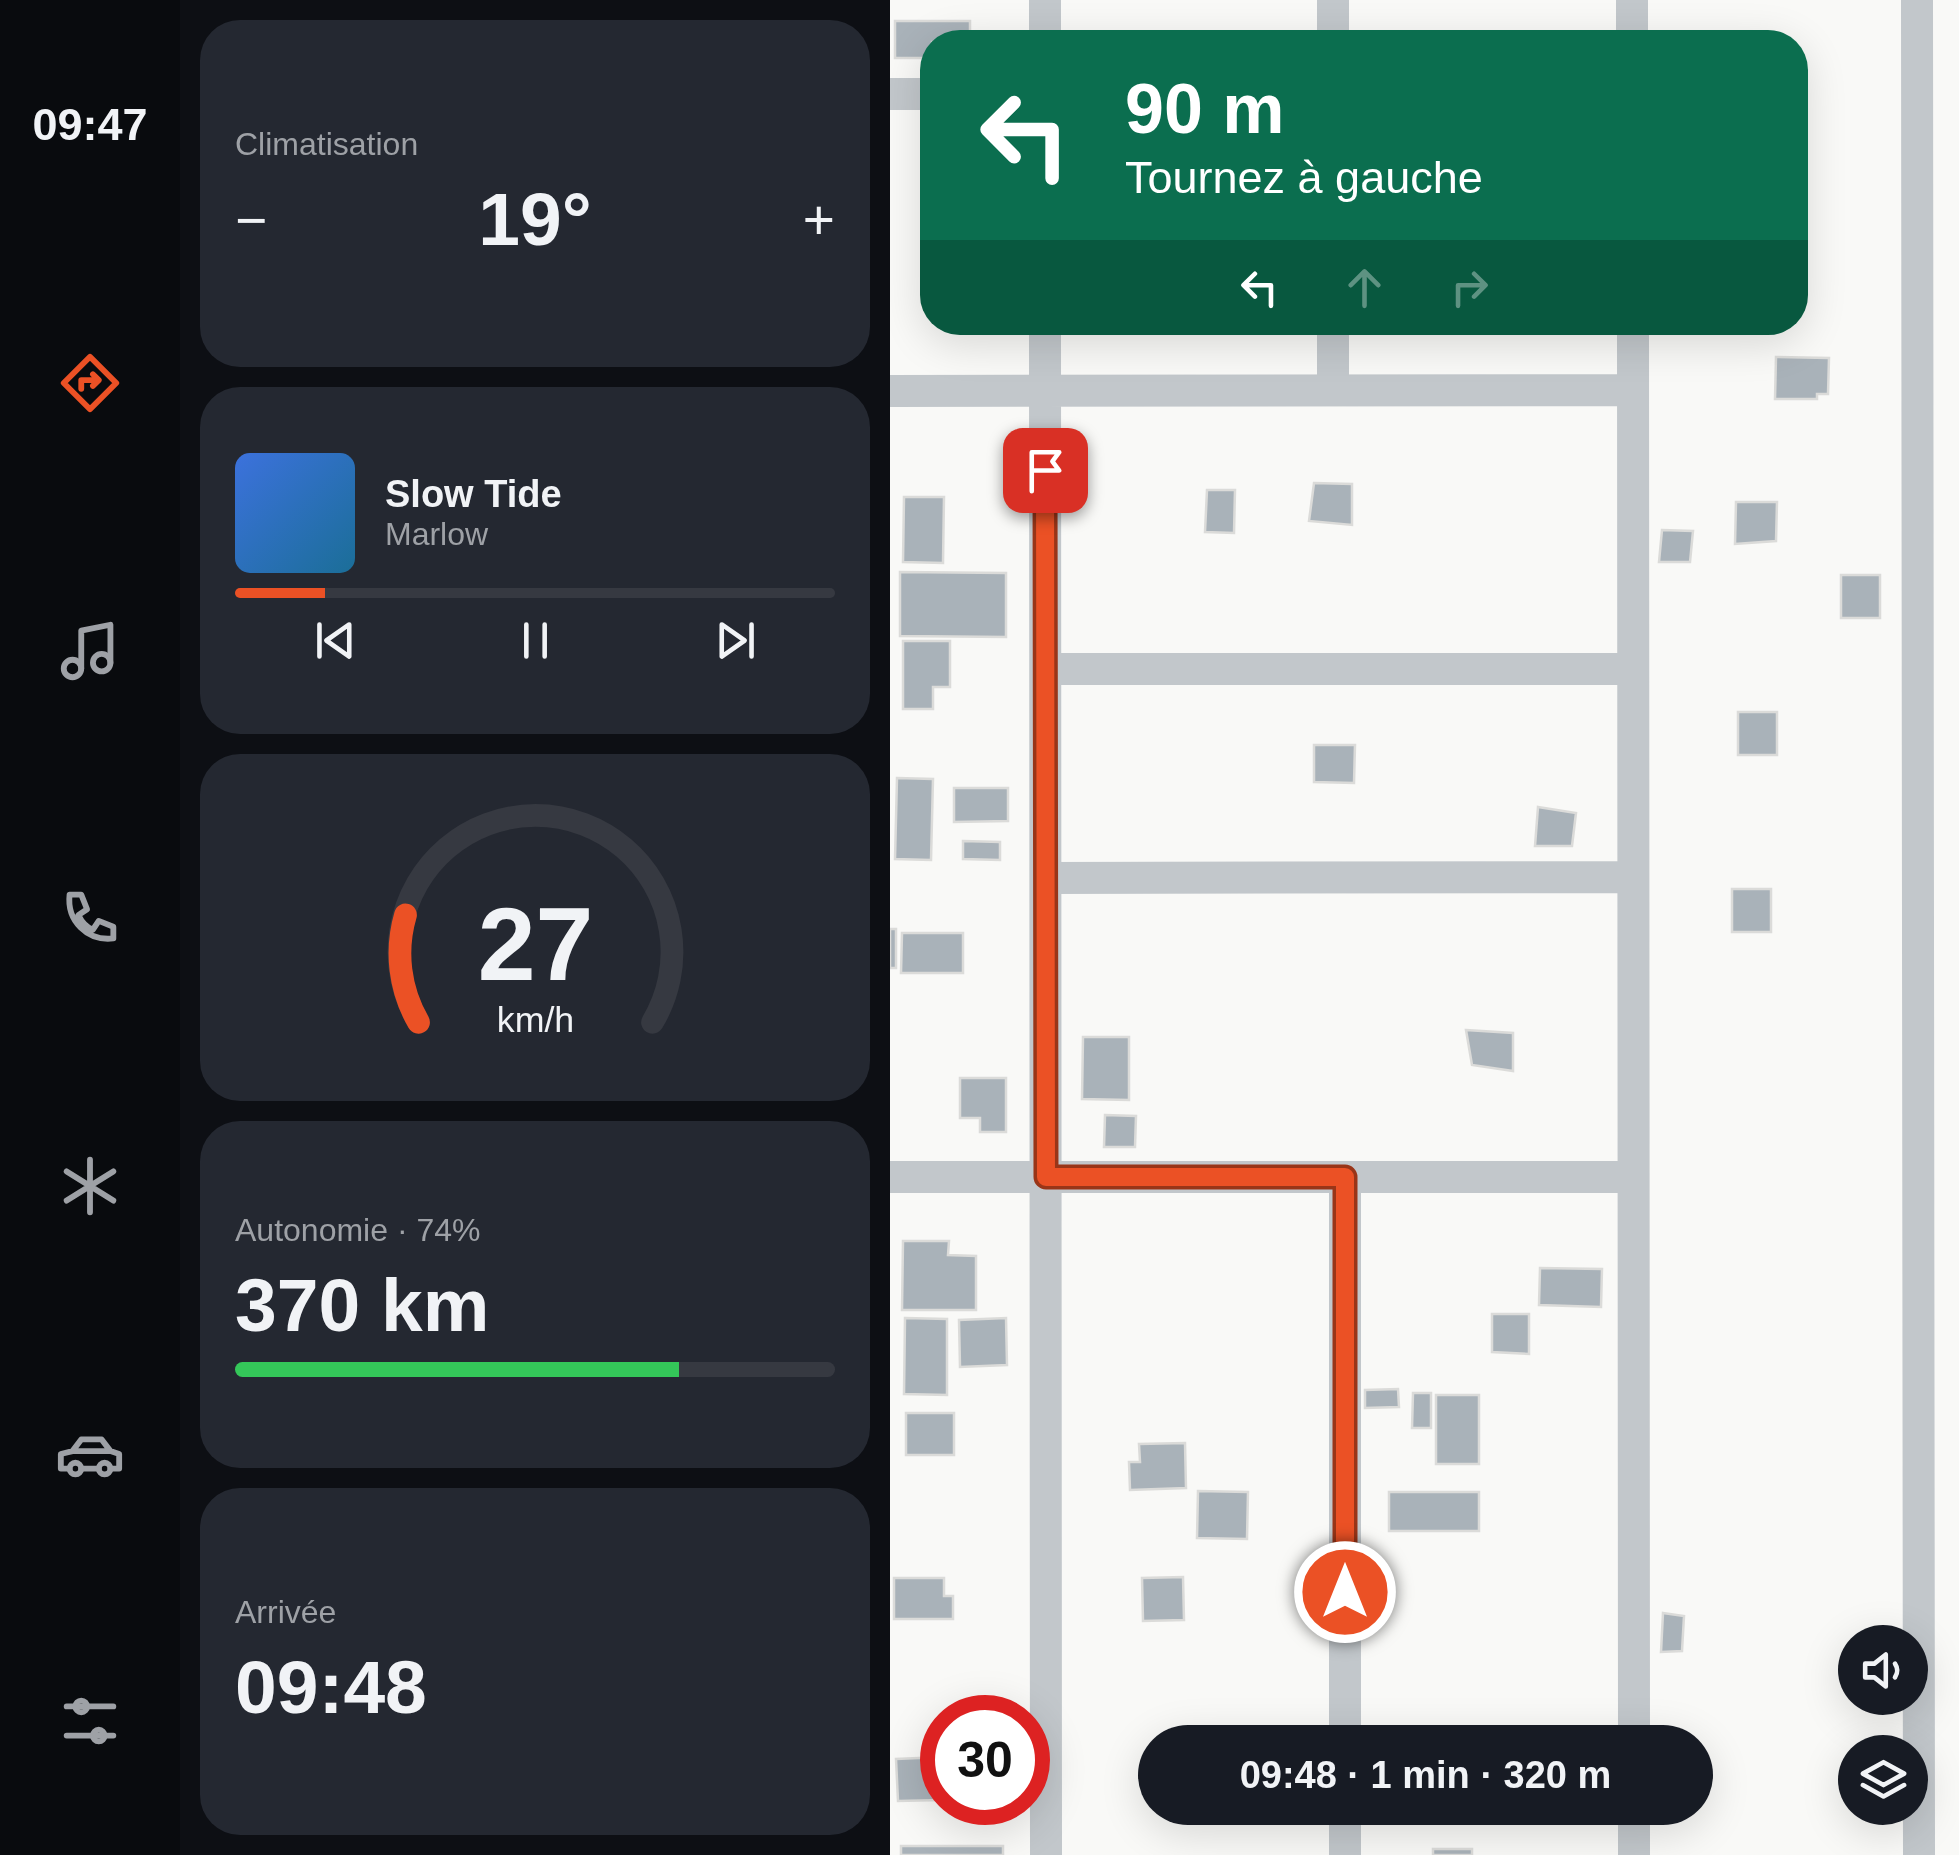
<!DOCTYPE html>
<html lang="fr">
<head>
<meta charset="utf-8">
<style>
  body { margin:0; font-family:Arial,sans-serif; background:#242831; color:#f1f3f6; height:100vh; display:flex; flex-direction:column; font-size:38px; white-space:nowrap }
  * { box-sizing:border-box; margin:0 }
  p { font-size:32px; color:#9ea1a6 }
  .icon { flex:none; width:55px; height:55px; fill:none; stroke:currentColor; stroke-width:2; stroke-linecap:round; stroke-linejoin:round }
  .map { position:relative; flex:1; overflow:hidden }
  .drawer { display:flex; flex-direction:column; gap:20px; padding:20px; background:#0d0f14; width:710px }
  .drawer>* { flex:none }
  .hud { position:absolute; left:30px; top:30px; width:888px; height:305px; border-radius:40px; box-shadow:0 10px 40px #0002; background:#0b6e4f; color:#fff; overflow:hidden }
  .tools { position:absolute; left:948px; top:1625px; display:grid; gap:20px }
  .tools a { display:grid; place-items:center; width:90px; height:90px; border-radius:50%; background:#171b24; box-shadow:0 10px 40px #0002; font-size:50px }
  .speed { position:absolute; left:30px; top:1695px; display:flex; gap:20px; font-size:50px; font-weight:700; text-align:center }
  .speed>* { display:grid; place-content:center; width:130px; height:130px; border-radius:50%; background:#171b24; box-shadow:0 10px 40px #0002; line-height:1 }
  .speed .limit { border:15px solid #d22; background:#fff; color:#111 }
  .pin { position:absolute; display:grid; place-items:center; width:85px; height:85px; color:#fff; margin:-42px; border-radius:20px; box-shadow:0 5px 15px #0006 }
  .me { position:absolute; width:110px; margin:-55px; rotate:0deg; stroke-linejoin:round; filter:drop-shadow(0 0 8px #0008) }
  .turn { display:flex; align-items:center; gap:35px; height:210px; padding:0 40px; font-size:45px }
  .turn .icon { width:130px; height:130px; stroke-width:2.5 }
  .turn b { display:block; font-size:70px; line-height:85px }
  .lanes { display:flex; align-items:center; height:95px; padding:0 40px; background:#0003; justify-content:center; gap:50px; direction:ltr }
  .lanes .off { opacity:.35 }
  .big { font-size:75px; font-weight:600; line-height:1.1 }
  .drawer .widget { flex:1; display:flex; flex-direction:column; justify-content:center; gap:15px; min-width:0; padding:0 35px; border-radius:40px; background:#242831 }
  .drawer .dial { align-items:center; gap:0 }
  .dial svg { height:260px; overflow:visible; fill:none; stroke:#363941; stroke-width:7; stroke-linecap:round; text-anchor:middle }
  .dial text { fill:#f1f3f6; stroke:none }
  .song { display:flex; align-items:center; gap:30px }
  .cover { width:120px; height:120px; border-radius:15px; background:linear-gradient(135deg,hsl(220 70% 55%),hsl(200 70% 35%)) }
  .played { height:10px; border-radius:5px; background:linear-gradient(90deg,#eb5125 15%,#363941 15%) }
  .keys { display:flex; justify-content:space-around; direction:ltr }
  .heat { display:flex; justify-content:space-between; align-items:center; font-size:55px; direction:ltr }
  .charge { height:15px; border-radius:8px; background:linear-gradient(90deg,#34c759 74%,#363941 0) }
  .trip { position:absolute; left:248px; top:1725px; width:575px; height:100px; border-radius:50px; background:#171b24; box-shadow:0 10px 40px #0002; font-weight:600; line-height:100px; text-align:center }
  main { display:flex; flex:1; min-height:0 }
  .tabs { display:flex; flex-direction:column; width:180px; justify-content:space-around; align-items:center; background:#090b0e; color:#9ea1a6 }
  .tabs .icon { width:70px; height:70px }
  .tabs .on { color:#eb5125 }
  .tabs b { font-size:45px; color:#f1f3f6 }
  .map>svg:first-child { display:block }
  .building { fill:#a9b2b9; stroke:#dbdbd9; stroke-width:2.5 }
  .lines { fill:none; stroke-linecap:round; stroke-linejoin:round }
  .street { stroke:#c2c7cb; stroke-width:32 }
  .route-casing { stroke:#993518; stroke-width:25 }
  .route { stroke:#eb5125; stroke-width:18 }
</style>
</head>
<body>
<main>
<nav class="tabs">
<b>09:47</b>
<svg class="icon on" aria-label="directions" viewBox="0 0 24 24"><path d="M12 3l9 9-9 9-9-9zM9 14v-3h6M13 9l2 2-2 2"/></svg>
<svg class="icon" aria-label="music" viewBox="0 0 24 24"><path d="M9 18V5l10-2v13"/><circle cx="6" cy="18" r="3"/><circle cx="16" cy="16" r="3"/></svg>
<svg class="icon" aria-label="phone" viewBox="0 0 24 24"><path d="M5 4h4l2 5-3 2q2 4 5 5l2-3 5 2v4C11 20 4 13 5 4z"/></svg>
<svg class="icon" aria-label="climate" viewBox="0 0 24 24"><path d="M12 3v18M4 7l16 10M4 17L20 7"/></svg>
<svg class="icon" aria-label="car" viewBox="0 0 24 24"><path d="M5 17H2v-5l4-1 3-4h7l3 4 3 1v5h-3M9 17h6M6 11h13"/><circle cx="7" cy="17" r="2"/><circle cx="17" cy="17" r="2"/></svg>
<svg class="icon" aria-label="filters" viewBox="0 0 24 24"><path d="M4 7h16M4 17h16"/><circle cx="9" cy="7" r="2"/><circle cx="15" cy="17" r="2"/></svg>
</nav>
<section class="drawer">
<div class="widget"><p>Climatisation</p>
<div class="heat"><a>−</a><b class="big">19°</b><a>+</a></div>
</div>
<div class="widget">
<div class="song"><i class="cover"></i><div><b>Slow Tide</b><p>Marlow</p></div></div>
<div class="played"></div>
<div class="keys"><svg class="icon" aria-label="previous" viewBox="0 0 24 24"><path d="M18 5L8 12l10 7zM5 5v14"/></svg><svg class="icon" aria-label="pause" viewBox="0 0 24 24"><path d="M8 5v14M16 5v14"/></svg><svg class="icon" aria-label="next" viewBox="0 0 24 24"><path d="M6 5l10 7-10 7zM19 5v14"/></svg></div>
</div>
<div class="widget dial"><svg viewBox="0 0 100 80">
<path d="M14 69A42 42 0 1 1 86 69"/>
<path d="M14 69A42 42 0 0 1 10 36" stroke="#eb5125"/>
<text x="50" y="56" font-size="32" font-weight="700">27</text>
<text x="50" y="72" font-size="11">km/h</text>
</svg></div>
<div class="widget"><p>Autonomie · 74%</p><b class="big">370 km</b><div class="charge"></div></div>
<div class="widget"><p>Arrivée</p><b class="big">09:48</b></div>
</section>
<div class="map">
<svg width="1069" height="1855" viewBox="0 0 1069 1855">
  <rect width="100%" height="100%" fill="#f9f9f7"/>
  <path class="building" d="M5 21H80V42H42V58H5Z
    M886 357 939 358 938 394H927V399H885Z
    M424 483 462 484V525L419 521Z
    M317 490H345L344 533 315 532Z
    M14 497H54L53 563 13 562Z
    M846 502H887L886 541 845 544Z
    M772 530 803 531 800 562H769Z
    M10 572 116 573V637L10 636Z
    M951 575H990V618H951Z
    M13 641H60V687H43V709H13Z
    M848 712H887V755H848Z
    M424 745H465L464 783 424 782Z
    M7 778 43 779 41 860 5 859Z
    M64 788H118V821L64 822Z
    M648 807 686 813 682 846H645Z
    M73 841 110 842V860L73 859Z
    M842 889H881V932H842Z
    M0 929H6V968H0Z
    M12 933H73V973H11Z
    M576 1030 623 1033V1071L582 1065Z
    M193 1037H239V1100L192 1099Z
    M70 1078H116V1132H90V1118H70Z
    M215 1115 246 1116 245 1147H214Z
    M13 1241H59L58 1255 86 1256V1310H12Z
    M650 1268 712 1269 711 1307 649 1305Z
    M602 1314H639V1354L602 1352Z
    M15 1318 57 1319V1395L14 1394Z
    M116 1318 117 1365 70 1367 69 1320Z
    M508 1389 509 1407 475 1408V1390Z
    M523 1393H541V1428H522Z
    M546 1395H589V1464H546Z
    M16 1413H64V1455H16Z
    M295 1443 296 1488 240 1490 239 1462H250L249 1444Z
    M308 1491 358 1492 357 1539 307 1538Z
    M499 1492H589V1531H499Z
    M293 1577 294 1620 253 1621 252 1578Z
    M4 1578H54V1596H63V1619H4Z
    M773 1613 794 1616 792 1651 771 1652Z
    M52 1757V1800L8 1801 6 1759Z
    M11 1846H113V1855H11Z
    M543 1849H582V1855H543Z"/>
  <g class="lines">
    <path class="street" d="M155 0V42
      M443 0V42
      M742 0V42
      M1027 0 1029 1855
      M0 94H42
      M155 322 156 1855
      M443 322V390
      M743 322 744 1742
      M0 391 743 390
      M156 669H743
      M156 878 743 877
      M0 1177H743
      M455 1177V1742
      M455 1808V1855
      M744 1808V1855"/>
  </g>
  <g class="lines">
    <defs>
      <path id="route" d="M155 470 156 1177H455V1592"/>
    </defs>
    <use href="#route" class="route-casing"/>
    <use href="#route" class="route"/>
  </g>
</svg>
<div class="tools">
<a><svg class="icon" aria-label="sound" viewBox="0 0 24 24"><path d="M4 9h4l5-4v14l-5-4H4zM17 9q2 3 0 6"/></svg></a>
<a><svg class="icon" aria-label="layers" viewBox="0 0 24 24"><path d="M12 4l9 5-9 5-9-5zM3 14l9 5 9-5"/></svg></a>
</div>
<div class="speed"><div class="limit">30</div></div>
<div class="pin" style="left:155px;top:470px;background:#d93025"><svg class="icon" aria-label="arrive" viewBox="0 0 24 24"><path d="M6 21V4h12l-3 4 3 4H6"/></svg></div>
<svg class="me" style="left:455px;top:1592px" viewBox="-20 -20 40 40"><circle r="17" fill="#eb5125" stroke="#fff" stroke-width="3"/><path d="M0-11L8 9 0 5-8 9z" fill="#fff"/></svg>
<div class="trip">09:48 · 1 min · 320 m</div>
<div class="hud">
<div class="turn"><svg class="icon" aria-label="left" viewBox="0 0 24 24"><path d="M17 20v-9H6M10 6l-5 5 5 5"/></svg><div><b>90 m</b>Tournez à gauche</div></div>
<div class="lanes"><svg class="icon" aria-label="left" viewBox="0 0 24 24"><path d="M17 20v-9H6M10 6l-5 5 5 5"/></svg><svg class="icon off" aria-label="ahead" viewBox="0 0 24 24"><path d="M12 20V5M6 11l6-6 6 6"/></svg><svg class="icon off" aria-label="right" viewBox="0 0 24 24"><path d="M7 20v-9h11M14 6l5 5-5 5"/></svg></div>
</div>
</div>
</main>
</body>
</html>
